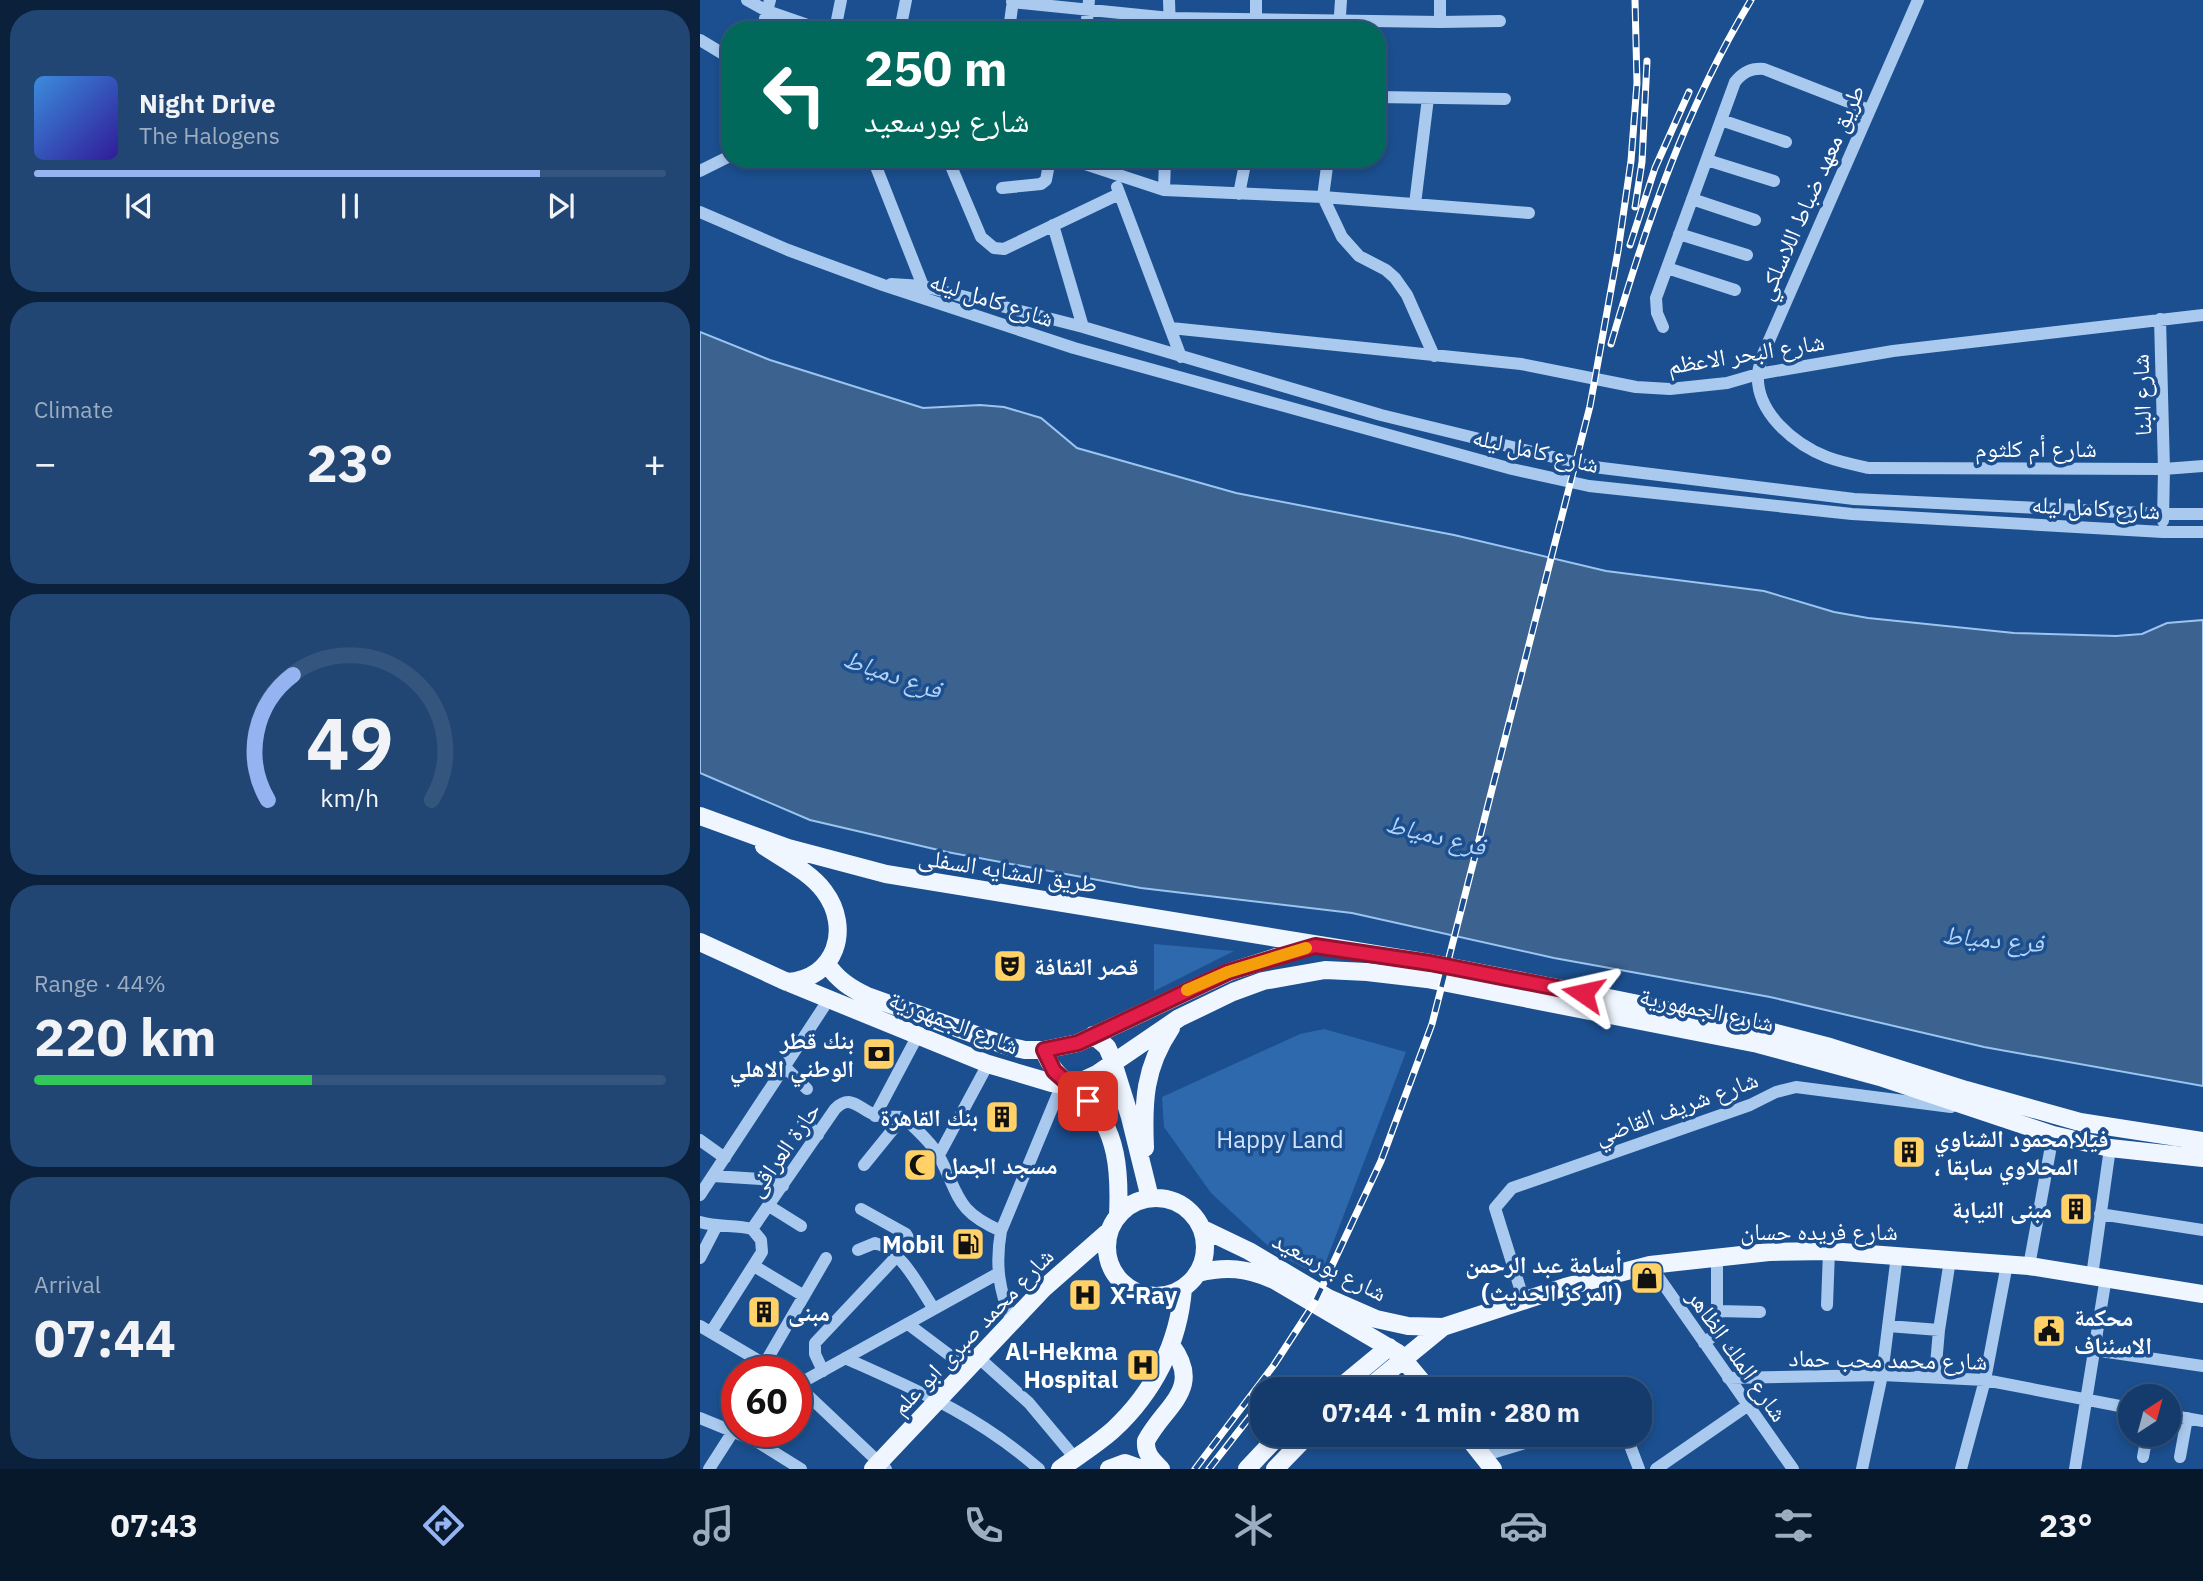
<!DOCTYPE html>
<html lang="en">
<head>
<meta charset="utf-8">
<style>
  body { margin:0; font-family:"IBM Plex Sans","Noto Naskh Arabic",sans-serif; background:#214673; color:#f1f3f6; height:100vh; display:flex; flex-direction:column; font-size:26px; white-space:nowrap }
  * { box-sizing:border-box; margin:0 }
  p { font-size:23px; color:#9dadc1 }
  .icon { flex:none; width:38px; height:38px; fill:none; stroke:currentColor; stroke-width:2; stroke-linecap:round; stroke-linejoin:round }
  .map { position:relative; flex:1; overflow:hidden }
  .sheet { display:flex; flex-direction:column; gap:10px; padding:10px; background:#0b203b; width:700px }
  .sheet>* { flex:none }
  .hud { position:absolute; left:21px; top:21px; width:665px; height:147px; border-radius:28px; box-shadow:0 4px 10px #0003,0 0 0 2px #33557e; background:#00695c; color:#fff; overflow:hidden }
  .needle { width:46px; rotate:36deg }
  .fabs { position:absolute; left:1418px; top:1384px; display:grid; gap:14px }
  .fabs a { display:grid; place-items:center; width:63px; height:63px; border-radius:50%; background:#143b6b; box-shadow:0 4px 10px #0003,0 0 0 2px #33557e; font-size:35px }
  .speed { position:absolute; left:21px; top:1356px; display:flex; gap:14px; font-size:35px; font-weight:700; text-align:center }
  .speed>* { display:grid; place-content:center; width:91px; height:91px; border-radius:50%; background:#143b6b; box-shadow:0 4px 10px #0003,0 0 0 2px #33557e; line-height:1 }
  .speed .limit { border:10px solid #d22; background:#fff; color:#111 }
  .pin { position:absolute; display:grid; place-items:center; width:60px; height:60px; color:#fff; margin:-30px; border-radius:14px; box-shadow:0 4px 10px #0006 }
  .me { position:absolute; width:77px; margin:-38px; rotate:281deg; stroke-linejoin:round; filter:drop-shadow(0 0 5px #0008) }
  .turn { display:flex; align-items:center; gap:24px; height:147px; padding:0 28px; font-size:32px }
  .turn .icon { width:91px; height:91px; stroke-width:2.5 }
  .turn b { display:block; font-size:49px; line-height:60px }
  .big { font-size:52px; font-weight:800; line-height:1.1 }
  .sheet .widget { flex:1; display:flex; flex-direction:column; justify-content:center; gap:10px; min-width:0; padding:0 24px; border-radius:28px; background:#214673 }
  .sheet .dial { align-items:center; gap:0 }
  .dial svg { height:182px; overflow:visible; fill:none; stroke:#33557e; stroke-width:7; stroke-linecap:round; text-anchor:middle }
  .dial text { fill:#f1f3f6; stroke:none }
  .song { display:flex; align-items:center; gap:21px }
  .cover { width:84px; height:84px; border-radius:10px; background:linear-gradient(135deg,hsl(210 70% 55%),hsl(250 70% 35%)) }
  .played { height:7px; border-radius:4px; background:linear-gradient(90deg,#95b2f1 80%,#33557e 80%) }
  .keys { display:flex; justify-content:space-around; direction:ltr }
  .heat { display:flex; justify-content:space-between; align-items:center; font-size:38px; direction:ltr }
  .charge { height:10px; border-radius:5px; background:linear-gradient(90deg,#34c759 44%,#33557e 0) }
  .trip { position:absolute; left:550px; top:1377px; width:402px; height:70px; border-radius:28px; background:#143b6b; box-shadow:0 4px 10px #0003,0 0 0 2px #33557e; font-weight:800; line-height:70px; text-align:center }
  .dock { display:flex; height:112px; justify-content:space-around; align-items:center; background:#08182b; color:#9dadc1 }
  .dock .icon { width:49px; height:49px }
  .dock .selected { color:#95b2f1 }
  .dock b { font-size:32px; color:#f1f3f6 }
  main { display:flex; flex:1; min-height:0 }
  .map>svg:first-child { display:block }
  .green { fill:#2e69ad }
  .water { fill:#3c6290; stroke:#9cc4f0; stroke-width:2 }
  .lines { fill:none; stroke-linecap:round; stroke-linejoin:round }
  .minor { stroke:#a9c9ee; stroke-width:12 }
  .major { stroke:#f0f6ff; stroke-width:18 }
  .rail-casing { stroke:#fff; stroke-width:7 }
  .rail { stroke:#1b4f8f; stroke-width:4.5; stroke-dasharray:13; stroke-linecap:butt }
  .route-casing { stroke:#92132f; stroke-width:18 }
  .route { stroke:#e11d48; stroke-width:12 }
  .slow { stroke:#f59e0b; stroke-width:12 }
  .labels { text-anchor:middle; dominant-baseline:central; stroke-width:7; stroke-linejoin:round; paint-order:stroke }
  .street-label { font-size:24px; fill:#fff; stroke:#1b4f8f }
  .poi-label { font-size:24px; font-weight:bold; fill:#fff; stroke:#1b4f8f; text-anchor:start }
  .park-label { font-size:24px; fill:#cfe3fa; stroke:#1b4f8f }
  .water-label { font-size:26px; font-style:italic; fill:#b5d3f5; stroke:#1b4f8f }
</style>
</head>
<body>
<main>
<section class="sheet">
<div class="widget">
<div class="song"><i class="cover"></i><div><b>Night Drive</b><p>The Halogens</p></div></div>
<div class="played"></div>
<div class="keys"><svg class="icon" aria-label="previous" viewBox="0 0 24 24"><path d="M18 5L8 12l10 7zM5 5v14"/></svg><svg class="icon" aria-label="pause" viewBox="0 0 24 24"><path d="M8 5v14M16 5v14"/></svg><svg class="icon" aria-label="next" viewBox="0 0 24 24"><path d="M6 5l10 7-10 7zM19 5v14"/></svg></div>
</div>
<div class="widget"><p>Climate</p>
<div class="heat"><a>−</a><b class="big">23°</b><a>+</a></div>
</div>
<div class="widget dial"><svg viewBox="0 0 100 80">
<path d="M14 69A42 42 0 1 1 86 69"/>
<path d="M14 69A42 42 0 0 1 25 14" stroke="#95b2f1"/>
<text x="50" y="56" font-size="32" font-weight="700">49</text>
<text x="50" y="72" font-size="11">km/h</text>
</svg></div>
<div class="widget"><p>Range · 44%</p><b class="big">220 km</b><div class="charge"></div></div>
<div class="widget"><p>Arrival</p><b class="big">07:44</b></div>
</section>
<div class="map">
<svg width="1503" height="1469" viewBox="0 0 1503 1469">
  <rect width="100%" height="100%" fill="#1b4f8f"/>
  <path class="green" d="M454 944 534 951 454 991Z
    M624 1029 706 1052 625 1264 611 1271 578 1255 511 1193 464 1127 462 1097 600 1034Z"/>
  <path class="water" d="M0 332 70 360 223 408 280 405 304 407 341 418 377 448 536 493 754 535 906 571 1064 591 1134 612 1168 618 1314 633 1416 636 1442 634 1467 623 1503 620V1086L1284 1047 1070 997 854 958 652 913 441 888 247 852 110 820 0 773Z"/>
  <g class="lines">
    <path class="minor" d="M47 0 67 11 122 30
      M469 0 470 30
      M1218 0 1064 352C1062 358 1059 366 1058 373 1055 412 1094 444 1127 457 1140 462 1155 465 1169 468L1464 469 1503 466
      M312 2 470 18 740 22 800 21
      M556 19V0
      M740 22V0
      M62 30 70 0
      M135 30 141 0
      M200 30 206 0
      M309 30 313 0
      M386 30 389 0
      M639 30 641 0
      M0 40 30 58
      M677 97 805 99
      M1021 120 1086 142
      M173 159 223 286
      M248 159 281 237 294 248 304 249 419 194
      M370 159 464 190 623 197 829 213
      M628 159 623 197 642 237 659 256 686 270 695 278 707 295 734 356
      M1007 160 1074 181
      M0 171 30 156
      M417 187 481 357
      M302 188 341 184 346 180 350 159
      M464 190 465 159
      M539 194 546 159
      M992 199 1055 220
      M715 204 728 98
      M0 212 88 250 183 285 374 348 812 469 889 486 1152 514 1463 532H1503
      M353 225 383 327
      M979 234 1047 255
      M967 268 1035 290
      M191 284 223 286 383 327 681 415 894 467 1154 499 1463 514H1503
      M1460 319 1464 469 1463 521
      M963 327 957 313 956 298 1035 82C1043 72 1051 68 1064 69L1169 110
      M471 328 821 364 936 387 970 389 1027 383 1058 374 1193 351 1503 315
      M85 1067 107 1089
      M175 1116 218 1035
      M103 1121 118 1135
      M0 1140 25 1158
      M239 1155 288 1064
      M164 1165 203 1117
      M13 1176 61 1179 83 1186
      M0 1195 129 999
      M69 1206 101 1226
      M1400 1214 1503 1230
      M0 1222C18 1228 35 1224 52 1229
      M52 1229 135 1109C151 1093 159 1109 175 1115 182 1118 195 1116 203 1117 215 1128 233 1144 240 1158 260 1197 256 1211 301 1231
      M158 1250 175 1243C202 1250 219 1287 234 1309
      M0 1258 16 1227
      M950 1265 1093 1469
      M54 1266 104 1296
      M1329 1266 1353 1135
      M1392 1276 1410 1148
      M824 1301 795 1208 812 1188 1050 1105 1076 1092 1096 1087 1251 1107
      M1127 1305 1129 1251
      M1018 1311 1060 1312
      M312 1322C299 1290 295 1265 301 1231L362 1084
      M208 1324 268 1369
      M0 1326 78 1372
      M1188 1326 1239 1330
      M11 1332 62 1252 61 1240 52 1229
      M1004 1343 1017 1333V1256
      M1394 1350 1503 1366
      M145 1358C219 1391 277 1415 339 1469
      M279 1358 329 1403 375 1458
      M65 1363 126 1258
      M123 1371 115 1354V1343L196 1257 209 1239 206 1234 161 1209
      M1235 1376 1239 1330 1250 1260
      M1028 1378 1182 1375 1285 1380 1430 1408
      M96 1384 186 1469
      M97 1385 297 1274
      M1468 1415 1503 1421
      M0 1418 56 1441 101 1469
      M926 1435 939 1469
      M782 1456 851 1435
      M1443 1457 1447 1435
      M1480 1457 1487 1418
      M9 1469 34 1430
      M956 1469 1047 1406
      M1162 1469 1182 1375 1197 1255
      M1261 1469 1285 1380 1307 1264
      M1375 1469 1406 1277"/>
    <path class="major" d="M0 816 88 848 186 874 730 963 909 998 1061 1029 1130 1047 1266 1090 1380 1122 1503 1141
      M64 846C83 859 110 872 124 891 152 928 136 979 87 982
      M0 942 87 982 288 1064 352 1083 371 1086 397 1074 479 1018 533 992 563 981 625 970 667 972 727 979 1058 1044 1180 1077 1353 1135 1410 1148 1503 1158
      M127 964C138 980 150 988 167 996L307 1046 325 1050H344L378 1043 529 972 608 947
      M393 1035 407 1047 411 1056 430 1117 450 1198
      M344 1050C351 1073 369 1083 386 1099 418 1130 420 1173 418 1216
      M445 1148C443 1102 444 1068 471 1028
      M407 1247a49 49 0 1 1 98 0a49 49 0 1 1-98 0Z
      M501 1228 549 1251 628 1298 676 1319 708 1326 743 1327 865 1287 950 1265 1069 1252 1129 1251 1329 1266 1503 1294
      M498 1273C526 1266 547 1268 574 1280L698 1353 729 1390
      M637 1390 689 1347
      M666 1390 743 1327
      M766 1435 793 1469
      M173 1469 343 1289 409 1231
      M360 1469C378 1456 396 1445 413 1430 454 1392 479 1343 483 1288
      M409 1469 425 1463 442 1469
      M461 1469C452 1460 445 1454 446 1441 465 1405 504 1389 471 1345
      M547 1469 579 1435
      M575 1469 608 1435"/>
    <defs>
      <path id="rail" d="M935 207 942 162 947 61
        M930 245 955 168 989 92
        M911 344C947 221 985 110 1051 0
        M495 1469 574 1365 615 1302 681 1161 732 1024 890 406 918 251 931 161 937 83 935 0
        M509 1469 552 1414"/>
    </defs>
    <use href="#rail" class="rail-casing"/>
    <use href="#rail" class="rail"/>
  </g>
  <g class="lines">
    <defs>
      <path id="route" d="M388 1101 354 1071 344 1050 378 1043 528 972 615 946 730 963 883 993"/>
    </defs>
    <use href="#route" class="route-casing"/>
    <use href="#route" class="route"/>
    <path class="slow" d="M487 990 528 972 606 948"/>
  </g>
  <defs>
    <symbol id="theatre-square" viewBox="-11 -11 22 22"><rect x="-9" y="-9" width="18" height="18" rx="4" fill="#ffd166" stroke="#1b4f8f"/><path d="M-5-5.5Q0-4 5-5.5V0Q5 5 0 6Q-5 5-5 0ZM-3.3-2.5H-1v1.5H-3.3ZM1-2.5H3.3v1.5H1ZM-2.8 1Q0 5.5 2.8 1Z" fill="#111"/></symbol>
    <symbol id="bank-square" viewBox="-11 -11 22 22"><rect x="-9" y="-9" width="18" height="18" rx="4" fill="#ffd166" stroke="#1b4f8f"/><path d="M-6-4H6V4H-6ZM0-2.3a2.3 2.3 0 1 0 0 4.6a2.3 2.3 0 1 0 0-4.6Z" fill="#111"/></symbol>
    <symbol id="building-square" viewBox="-11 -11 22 22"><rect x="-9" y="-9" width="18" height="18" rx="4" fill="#ffd166" stroke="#1b4f8f"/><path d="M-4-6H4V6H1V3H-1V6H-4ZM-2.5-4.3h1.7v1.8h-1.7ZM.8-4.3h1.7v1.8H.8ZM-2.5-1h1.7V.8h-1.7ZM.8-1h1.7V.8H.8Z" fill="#111"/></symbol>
    <symbol id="mosque-square" viewBox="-11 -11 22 22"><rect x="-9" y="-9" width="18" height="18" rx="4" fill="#ffd166" stroke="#1b4f8f"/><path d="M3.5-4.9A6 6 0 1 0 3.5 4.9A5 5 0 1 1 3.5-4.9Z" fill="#111"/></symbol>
    <symbol id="fuel-square" viewBox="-11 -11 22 22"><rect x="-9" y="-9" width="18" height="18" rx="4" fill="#ffd166" stroke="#1b4f8f"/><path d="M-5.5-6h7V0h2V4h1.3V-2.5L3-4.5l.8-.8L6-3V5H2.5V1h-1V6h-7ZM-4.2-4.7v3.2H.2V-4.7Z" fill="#111"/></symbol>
    <symbol id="shop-square" viewBox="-11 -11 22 22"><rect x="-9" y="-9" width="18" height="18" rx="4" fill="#ffd166" stroke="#1b4f8f"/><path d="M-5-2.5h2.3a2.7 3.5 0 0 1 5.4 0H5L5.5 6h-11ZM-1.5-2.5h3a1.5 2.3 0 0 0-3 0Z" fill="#111"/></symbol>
    <symbol id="hospital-square" viewBox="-11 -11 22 22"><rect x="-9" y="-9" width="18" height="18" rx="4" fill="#ffd166" stroke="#1b4f8f"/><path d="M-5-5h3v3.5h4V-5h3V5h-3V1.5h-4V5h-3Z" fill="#111"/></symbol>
    <symbol id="civic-square" viewBox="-11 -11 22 22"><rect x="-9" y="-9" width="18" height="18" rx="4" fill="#ffd166" stroke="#1b4f8f"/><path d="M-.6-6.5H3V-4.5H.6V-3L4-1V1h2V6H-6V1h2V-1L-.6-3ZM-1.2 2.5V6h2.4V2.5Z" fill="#111"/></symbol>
  </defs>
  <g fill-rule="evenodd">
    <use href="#theatre-square" x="291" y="947" width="38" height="38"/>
    <use href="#bank-square" x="160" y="1035" width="38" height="38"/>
    <use href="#building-square" x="283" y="1098" width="38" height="38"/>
    <use href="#building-square" x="1190" y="1133" width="38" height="38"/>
    <use href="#mosque-square" x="201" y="1146" width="38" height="38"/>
    <use href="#building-square" x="1357" y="1190" width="38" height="38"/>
    <use href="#fuel-square" x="249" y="1225" width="38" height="38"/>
    <use href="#shop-square" x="928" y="1259" width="38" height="38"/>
    <use href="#hospital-square" x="366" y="1276" width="38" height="38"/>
    <use href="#building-square" x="45" y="1293" width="38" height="38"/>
    <use href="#civic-square" x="1330" y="1312" width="38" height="38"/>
    <use href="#hospital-square" x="424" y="1346" width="38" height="38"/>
  </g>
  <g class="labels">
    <g class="street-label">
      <text transform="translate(1110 192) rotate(-66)">طريق معهد ضباط اللاسلكي</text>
      <text transform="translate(292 299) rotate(18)">شارع كامل ليله</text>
      <text transform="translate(1046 353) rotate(-9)">شارع البحر الاعظم</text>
      <text transform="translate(1441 395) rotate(-92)">شارع البنا</text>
      <text x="1336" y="448">شارع أم كلثوم</text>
      <text transform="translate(836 450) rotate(13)">شارع كامل ليله</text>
      <text transform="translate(1396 507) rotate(3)">شارع كامل ليله</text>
      <text transform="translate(308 870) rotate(9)">طريق المشايه السفلى</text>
      <text transform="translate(1007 1009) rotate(12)">شارع الجمهورية</text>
      <text transform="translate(254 1022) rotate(21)">شارع الجمهورية</text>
      <text transform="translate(976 1107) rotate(-20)">شارع شريف القاضي</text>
      <text transform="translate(83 1149) rotate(-55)">حارة العراقى</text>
      <text x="1119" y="1231">شارع فريده حسان</text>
      <text transform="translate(630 1266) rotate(27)">شارع بورسعيد</text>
      <text transform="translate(272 1331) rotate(-46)">شارع محمد صبرى ابو علم</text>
      <text transform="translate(1038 1355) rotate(55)">شارع الملك الظاهر</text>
      <text transform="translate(1188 1359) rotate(1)">شارع محمد محب حماد</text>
    </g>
    <g class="poi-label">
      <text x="334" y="966">قصر الثقافة</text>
      <text x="154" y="1040" text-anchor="end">بنك قطر<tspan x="154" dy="28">الوطني الاهلي</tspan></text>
      <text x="278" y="1117" text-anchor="end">بنك القاهرة</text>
      <text x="1234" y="1138">فيلا محمود الشناوي<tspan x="1234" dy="28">، المحلاوي سابقا</tspan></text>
      <text x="244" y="1165">مسجد الجمل</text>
      <text x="1352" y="1209" text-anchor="end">مبنى النيابة</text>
      <text x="244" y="1244" text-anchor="end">Mobil</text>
      <text x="922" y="1264" text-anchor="end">أسامة عبد الرحمن<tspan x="922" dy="28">(المركز الحديث)</tspan></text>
      <text x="410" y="1295">X-Ray</text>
      <text x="88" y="1312">مبنى</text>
      <text x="1374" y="1317">محكمة<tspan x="1374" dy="28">الاسئناف</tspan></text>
      <text x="418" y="1351" text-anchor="end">Al-Hekma<tspan x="418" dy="28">Hospital</tspan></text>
    </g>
    <g class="park-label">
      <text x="580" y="1139">Happy Land</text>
    </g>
    <g class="water-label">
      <text transform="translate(193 673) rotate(19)">فرع دمياط</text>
      <text transform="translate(736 834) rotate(14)">فرع دمياط</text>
      <text transform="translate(1293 938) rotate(5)">فرع دمياط</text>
    </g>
  </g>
</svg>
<div class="fabs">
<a><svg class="needle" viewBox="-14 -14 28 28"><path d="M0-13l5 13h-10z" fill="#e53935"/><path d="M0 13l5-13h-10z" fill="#9dadc1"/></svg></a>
</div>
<div class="speed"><div class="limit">60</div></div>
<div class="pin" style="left:388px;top:1101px;background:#d93025"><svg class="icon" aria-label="arrive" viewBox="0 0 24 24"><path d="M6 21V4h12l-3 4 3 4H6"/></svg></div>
<svg class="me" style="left:883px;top:993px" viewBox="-20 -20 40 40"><path d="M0-17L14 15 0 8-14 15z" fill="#e11d48" stroke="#fff" stroke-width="4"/></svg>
<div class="trip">07:44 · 1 min · 280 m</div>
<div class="hud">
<div class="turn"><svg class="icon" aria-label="left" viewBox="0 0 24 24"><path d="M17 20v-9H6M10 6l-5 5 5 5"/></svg><div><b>250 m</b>شارع بورسعيد</div></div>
</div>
</div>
</main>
<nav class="dock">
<b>07:43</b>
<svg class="icon selected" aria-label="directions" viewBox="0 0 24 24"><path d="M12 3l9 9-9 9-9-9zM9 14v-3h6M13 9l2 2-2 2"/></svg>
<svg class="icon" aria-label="music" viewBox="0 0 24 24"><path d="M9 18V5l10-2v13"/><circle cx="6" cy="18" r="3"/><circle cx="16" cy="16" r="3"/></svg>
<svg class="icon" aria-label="phone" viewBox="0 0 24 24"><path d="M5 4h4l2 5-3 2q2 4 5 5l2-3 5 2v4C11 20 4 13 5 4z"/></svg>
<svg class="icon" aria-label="climate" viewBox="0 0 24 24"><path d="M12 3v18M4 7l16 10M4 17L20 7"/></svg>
<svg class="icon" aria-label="car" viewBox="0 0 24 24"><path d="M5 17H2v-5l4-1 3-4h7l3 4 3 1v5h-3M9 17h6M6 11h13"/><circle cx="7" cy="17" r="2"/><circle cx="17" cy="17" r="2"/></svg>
<svg class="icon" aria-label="filters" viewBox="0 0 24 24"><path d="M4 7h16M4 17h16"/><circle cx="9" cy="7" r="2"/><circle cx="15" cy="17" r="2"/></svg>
<b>23°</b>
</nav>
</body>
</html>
